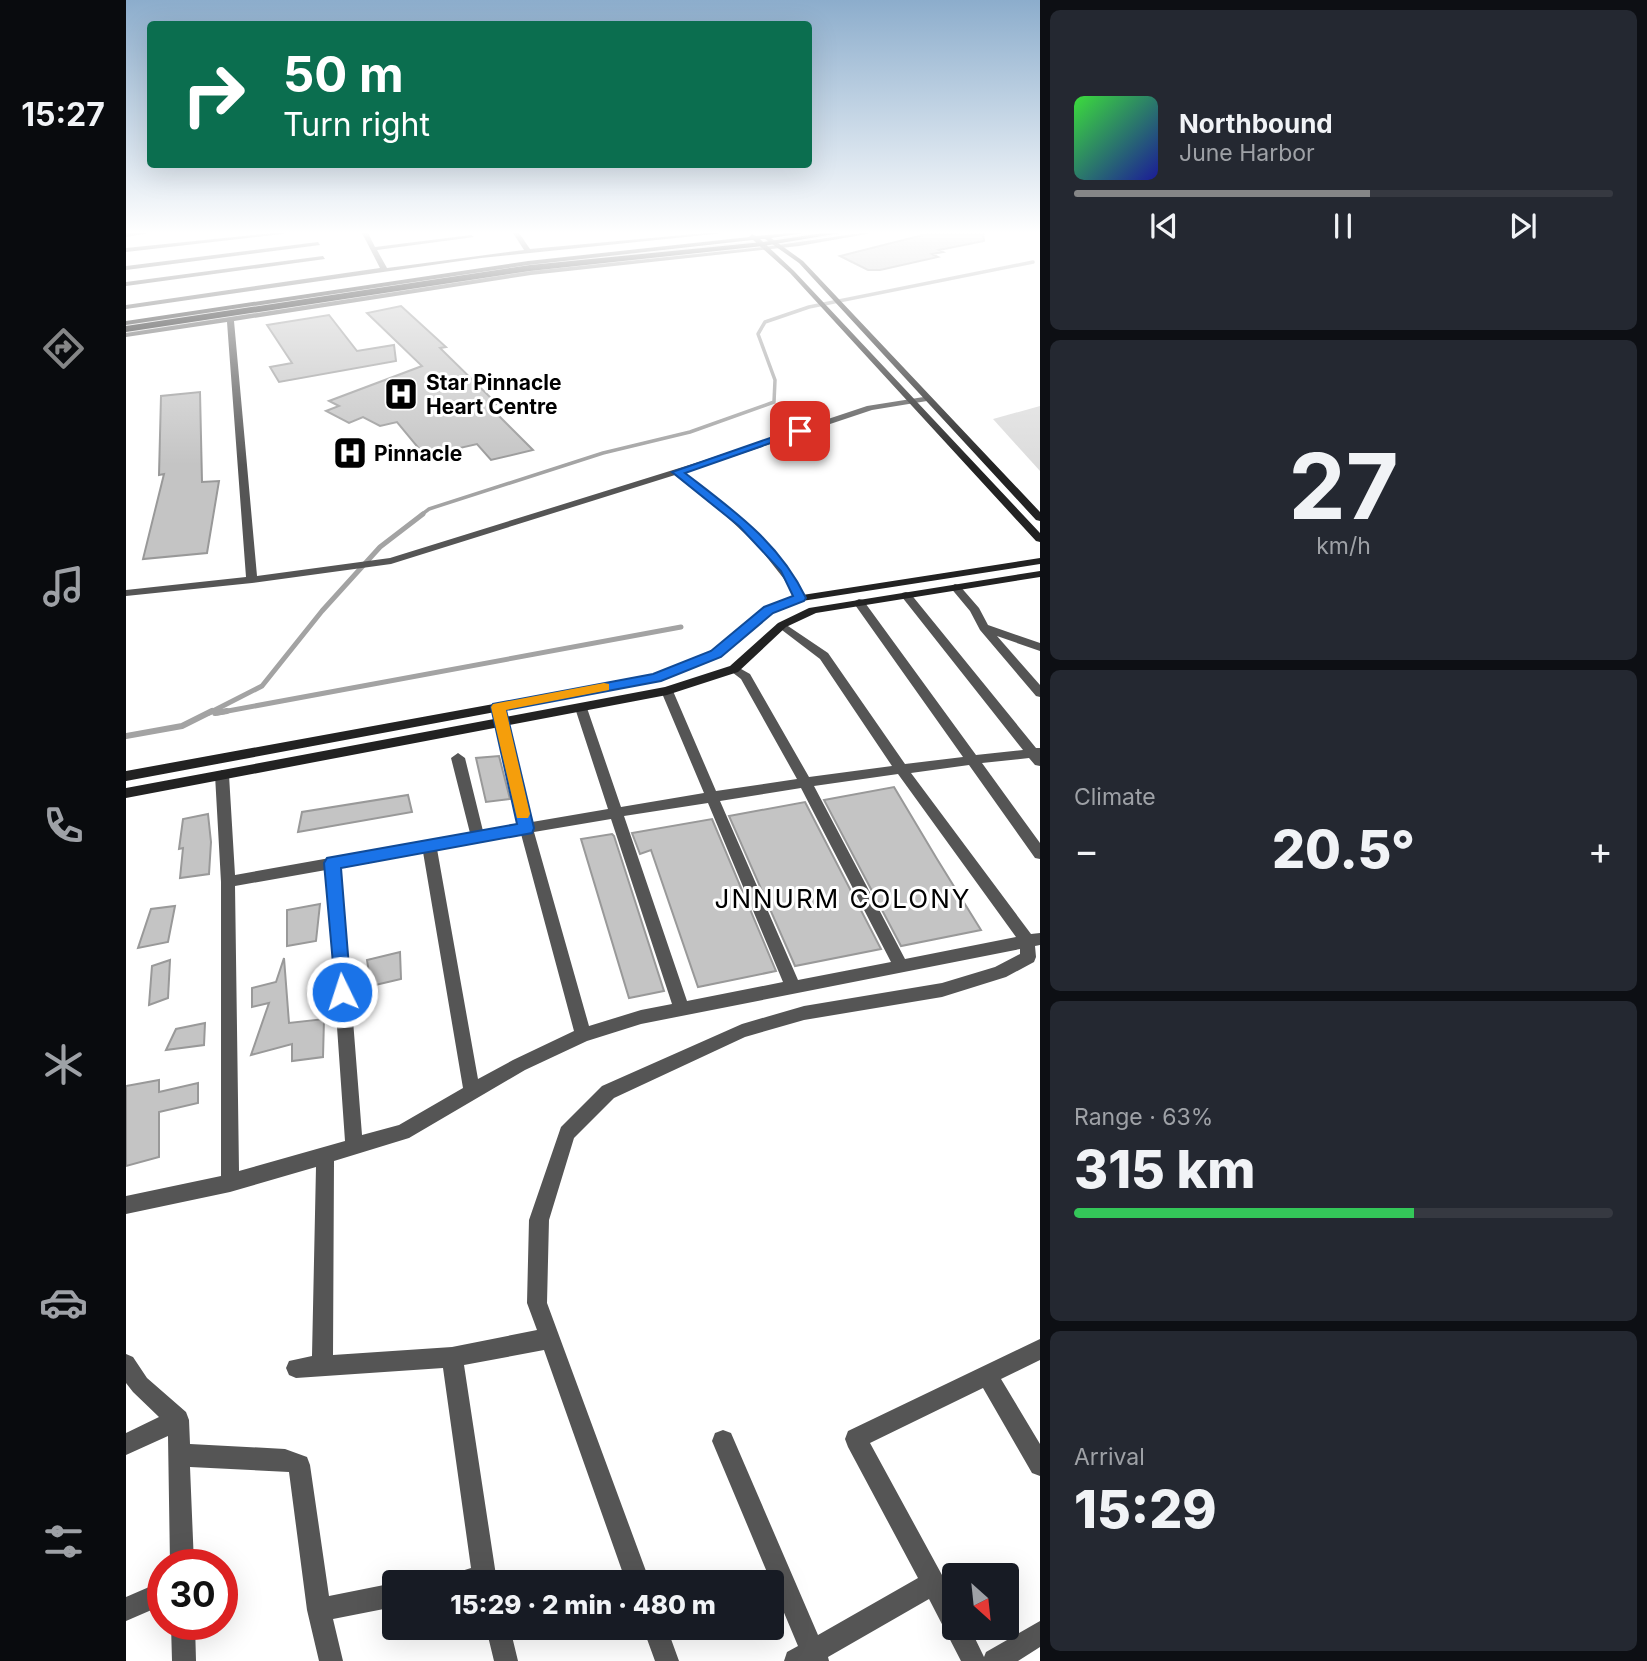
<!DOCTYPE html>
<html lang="en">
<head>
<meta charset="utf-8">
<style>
  body { margin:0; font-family:Inter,sans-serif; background:#242831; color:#f1f3f6; height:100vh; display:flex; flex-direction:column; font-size:26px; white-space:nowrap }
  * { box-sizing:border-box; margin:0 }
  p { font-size:23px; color:#9ea1a6 }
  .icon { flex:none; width:38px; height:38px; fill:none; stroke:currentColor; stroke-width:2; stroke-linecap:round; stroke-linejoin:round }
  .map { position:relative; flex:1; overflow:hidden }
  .panel { display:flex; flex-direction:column; gap:10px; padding:10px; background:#0d0f14; width:607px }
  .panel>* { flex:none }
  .top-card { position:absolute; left:21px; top:21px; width:665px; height:147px; border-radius:7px; box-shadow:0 7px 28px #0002; background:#0b6e4f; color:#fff; overflow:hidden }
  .needle { width:46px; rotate:153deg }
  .controls { position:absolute; left:816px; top:1563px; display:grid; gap:14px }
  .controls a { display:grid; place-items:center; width:77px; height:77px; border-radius:7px; background:#171b24; box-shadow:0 7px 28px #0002; font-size:35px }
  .speed { position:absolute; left:21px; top:1549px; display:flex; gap:14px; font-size:35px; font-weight:700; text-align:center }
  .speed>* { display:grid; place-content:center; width:91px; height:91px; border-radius:50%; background:#171b24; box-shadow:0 7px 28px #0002; line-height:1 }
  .speed .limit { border:10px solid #d22; background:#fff; color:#111 }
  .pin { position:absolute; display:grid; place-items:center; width:60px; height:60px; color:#fff; margin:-30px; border-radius:14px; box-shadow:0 4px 10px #0006 }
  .me { position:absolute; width:77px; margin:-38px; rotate:356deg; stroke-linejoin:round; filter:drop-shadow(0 0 5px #0008) }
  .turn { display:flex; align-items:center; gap:24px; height:147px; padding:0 21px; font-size:32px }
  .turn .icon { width:91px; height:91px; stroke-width:2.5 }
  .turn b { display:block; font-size:49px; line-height:60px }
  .big { font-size:52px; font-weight:800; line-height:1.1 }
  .panel .tile { flex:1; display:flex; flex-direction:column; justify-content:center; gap:10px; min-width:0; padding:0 24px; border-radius:10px; background:#242831 }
  .panel .dial { align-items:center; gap:0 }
  .dial b { font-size:91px; line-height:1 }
  .song { display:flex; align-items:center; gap:21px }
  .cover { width:84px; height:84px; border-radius:10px; background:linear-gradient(135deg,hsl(120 70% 55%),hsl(240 70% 35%)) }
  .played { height:7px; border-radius:4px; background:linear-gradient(90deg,#858687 55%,#363941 55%) }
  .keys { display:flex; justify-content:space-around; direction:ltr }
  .heat { display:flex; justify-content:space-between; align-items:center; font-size:38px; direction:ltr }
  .charge { height:10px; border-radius:5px; background:linear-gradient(90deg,#34c759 63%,#363941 0) }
  .trip { position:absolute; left:256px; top:1570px; width:402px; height:70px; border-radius:7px; background:#171b24; box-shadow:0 7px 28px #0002; font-weight:800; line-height:70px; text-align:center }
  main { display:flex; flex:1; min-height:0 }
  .dock { display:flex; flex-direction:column; width:126px; justify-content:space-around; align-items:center; background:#090b0e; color:#9ea1a6 }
  .dock .icon { width:49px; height:49px }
  .dock .current { color:#858687 }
  .dock b { font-size:32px; color:#f1f3f6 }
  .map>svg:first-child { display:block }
  .green { fill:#dcdcdc }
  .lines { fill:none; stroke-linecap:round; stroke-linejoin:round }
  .stream-far2 { stroke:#a3a3a3; stroke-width:3.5 }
  .stream-far1 { stroke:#a3a3a3; stroke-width:5 }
  .stream { stroke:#a3a3a3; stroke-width:6 }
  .building { fill:#c4c4c4; stroke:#999; stroke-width:2 }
  .primary-casing { stroke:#dbdbdb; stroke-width:3 }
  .street { fill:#555; fill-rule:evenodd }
  .secondary { fill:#222; fill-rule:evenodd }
  .primary { fill:#000; fill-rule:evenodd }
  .route { fill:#1a73e8; stroke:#114b97; stroke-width:2 }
  .slow { fill:#f59e0b }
  .labels { text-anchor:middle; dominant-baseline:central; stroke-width:6; stroke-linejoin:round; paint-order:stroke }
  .far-poi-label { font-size:21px; font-weight:bold; fill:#000; stroke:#fff; text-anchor:start }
  .neighbourhood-label { font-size:26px; letter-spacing:2px; fill:#000; stroke:#fff }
</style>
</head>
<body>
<main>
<nav class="dock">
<b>15:27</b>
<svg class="icon current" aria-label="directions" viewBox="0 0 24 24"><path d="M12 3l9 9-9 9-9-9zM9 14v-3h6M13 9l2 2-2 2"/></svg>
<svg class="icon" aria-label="music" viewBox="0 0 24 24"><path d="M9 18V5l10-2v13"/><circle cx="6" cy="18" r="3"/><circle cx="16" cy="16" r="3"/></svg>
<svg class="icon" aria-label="phone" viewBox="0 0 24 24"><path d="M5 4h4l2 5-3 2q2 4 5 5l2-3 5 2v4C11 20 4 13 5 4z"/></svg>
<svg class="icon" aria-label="climate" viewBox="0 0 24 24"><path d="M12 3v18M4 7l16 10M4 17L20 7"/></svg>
<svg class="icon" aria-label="car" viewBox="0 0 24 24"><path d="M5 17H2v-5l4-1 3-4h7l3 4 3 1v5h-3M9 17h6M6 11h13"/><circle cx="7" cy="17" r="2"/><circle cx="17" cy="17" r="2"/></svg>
<svg class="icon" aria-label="filters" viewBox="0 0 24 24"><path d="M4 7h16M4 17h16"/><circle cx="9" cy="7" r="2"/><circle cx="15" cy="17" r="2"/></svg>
</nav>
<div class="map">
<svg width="914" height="1661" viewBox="0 0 914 1661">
  <rect width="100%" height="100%" fill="#fff"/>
  <path class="green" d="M914 406V471L867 419Z"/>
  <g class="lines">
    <path class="stream-far2" d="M295 515 303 509 477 453 564 432 648 402 649 380 632 334 639 322 683 307 907 262"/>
    <path class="stream-far1" d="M83 713 136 686 196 611 254 547 297 514
      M91 713 555 627"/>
    <path class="stream" d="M89 713 101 711
      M0 736 56 726 86 711"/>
  </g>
  <path class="building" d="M805 233H857L858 241 813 250 817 252 806 254 812 257 754 270H742L714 256Z
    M275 306 320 347 314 348 371 404 363 406 407 450 365 460 351 444 299 456 271 422 254 426 237 417 223 423 200 411 213 406 203 401 296 366 241 313Z
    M203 315 231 351 268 345 270 361 153 382 144 367 166 363 141 325Z
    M74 392 76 482 93 481 81 553 17 559 38 474 33 475 35 396Z
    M373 756 384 799 360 802 350 758Z
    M768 787 811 859 855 930 775 946 698 800Z
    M282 795 286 812 172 832 176 812Z
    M679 802 755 949 669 966 603 816Z
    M82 814 85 842 83 874 54 878 57 848 53 849 57 819Z
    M586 819 650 971 572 987 525 850 514 854 506 833Z
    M486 834 488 836 538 991 503 998 455 839Z
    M194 904 190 941 161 946V910Z
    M49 906 42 942 12 948 25 909Z
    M274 952 275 979 245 986 241 960Z
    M158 958 163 1023 198 1019 197 1057 166 1061V1044L125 1055 143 1003 126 1007V988L150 982Z
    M44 960 42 998 23 1005 26 966Z
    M79 1023 78 1045 40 1050 50 1029Z
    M33 1080V1092L72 1083V1103L33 1112V1157L0 1166V1086Z"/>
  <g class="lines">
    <defs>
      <path id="primary" d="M697 233H714L637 246 404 271 0 332V326L404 265 637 242Z"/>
    </defs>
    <use href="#primary" class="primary-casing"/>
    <path class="street" d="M0 233H23L0 237Z
      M147 233H164L0 252V248Z
      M236 233H242L249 247 345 235 348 237 251 250 261 268 398 250 387 233H393L404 249 580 233H598L355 258 0 309V305L254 268Z
      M735 233H746L673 246 405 275 108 321 131 576 264 558 576 461 741 406 804 396V400L801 401 746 410 558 473C606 509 649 545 680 598L678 600H670L658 579 632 546 600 516 549 475 265 564 126 583 0 596V590L120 577 101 322 0 337V333L405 271 638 247Z
      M192 242 194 245 0 270V266Z
      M197 256 199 259 0 286V282Z
      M829 584 833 585 853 608 862 625 914 643V651L871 636 914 685V697L910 696 854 630 844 611 824 587Z
      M780 592 784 593 910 748H914V766L909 765 903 758 856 763 914 843V859L909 858 843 765 785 773 905 934 914 933V945L909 946 910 957 908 962 880 977 816 997 678 1020 619 1037 488 1098 448 1138 423 1220 421 1303 524 1582H500L418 1350 338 1365 371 1582H322L326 1574 345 1568 317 1368 170 1378 163 1375 160 1368 163 1361 186 1356 190 1167 104 1192 0 1214V1196L95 1176V882L89 775 96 770 103 775 109 875 344 833 325 758 332 753 339 758 357 831 392 824 369 722 375 718 381 722 406 822 482 809 449 708 455 704 461 708 495 807 578 793 535 691 541 687 547 691 590 791 671 779 615 679 602 669 608 665 624 674 683 777 766 766 694 659 652 627 650 625 656 622 702 653 779 764 837 757 727 602 733 599 737 600 850 755 897 750 776 597V593ZM772 774 890 937 779 959 688 786ZM675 788 765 962 672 980 594 801ZM582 803 657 982 561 1001 498 816ZM485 819 546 1004 515 1010 463 1026 408 832ZM395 834 448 1031 387 1060 352 1079 311 849ZM297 852 337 1088 273 1125 236 1135 215 867ZM200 870 219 1141 113 1171 109 886ZM894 949V954L869 967 816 983 678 1006 616 1024 476 1086 435 1127 403 1220 401 1303 411 1330 326 1347 207 1355 208 1161 283 1138 399 1070 461 1041 515 1024Z
      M914 1339V1360L875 1379 914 1444V1476L906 1473 857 1388 744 1443 828 1597V1628H844L858 1657 860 1652 914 1621V1647L892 1661H835L803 1599 702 1657 703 1661H658L661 1652 672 1646 586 1441 589 1433 597 1430 605 1433 692 1635 792 1578 722 1447 719 1439 722 1431Z
      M0 1354 7 1357 21 1378 60 1412 63 1420 64 1444 159 1449 181 1457 184 1465 203 1596 268 1583V1607L207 1619 217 1661H193L181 1610 163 1472 64 1467 68 1564H44L42 1436 0 1455V1433L33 1417 7 1392 0 1383Z
      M37 1581V1605L0 1621V1597Z
      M45 1624H69L70 1661H46Z
      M360 1628H384L392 1661H368Z
      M517 1628H541L553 1661H529Z"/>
    <path class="secondary" d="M662 233H678L645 238 677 261 914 512V521L910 520 673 263 639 239H634L668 271 914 533V542L910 541 664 273 627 240 402 265 0 325V321L402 261 623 237 626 234 630 236Z
      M914 558V564L676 601 646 612 594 657 530 682 0 781V771L527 675 586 651 638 608 670 596Z
      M914 571V577L690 613 660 627 612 672 541 695 0 798V788L539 687 604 666 652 623 683 608Z"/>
    <use href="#primary" class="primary"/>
  </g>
  <linearGradient id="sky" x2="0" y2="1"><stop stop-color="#8cadcc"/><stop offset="0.5" stop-color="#fff"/><stop offset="1" stop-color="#fff" stop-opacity="0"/></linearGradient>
  <rect width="914" height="465" fill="url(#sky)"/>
  <path class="route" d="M670 429 679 431 559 473C607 510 653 542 680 598L678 601 647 613 595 657 535 681 380 710 408 828 406 833 215 868 225 992 223 997H210L198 863 201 858 391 824 365 707 367 704 527 674 585 651 638 607 667 596 655 571 613 526 546 472Z"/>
  <path class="slow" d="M478 683 483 684V690L380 710 404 814 402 818H391L365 707 367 704Z"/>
  <defs>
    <symbol id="hospital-square" viewBox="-11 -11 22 22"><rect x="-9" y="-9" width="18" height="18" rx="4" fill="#000" stroke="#fff"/><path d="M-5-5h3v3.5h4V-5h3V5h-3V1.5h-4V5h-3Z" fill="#fff"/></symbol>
  </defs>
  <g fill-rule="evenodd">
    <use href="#hospital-square" x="256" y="375" width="38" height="38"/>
    <use href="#hospital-square" x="205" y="434" width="38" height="38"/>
  </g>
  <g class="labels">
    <g class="far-poi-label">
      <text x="300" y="382">Star Pinnacle<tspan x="300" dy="24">Heart Centre</tspan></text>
      <text x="248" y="453">Pinnacle</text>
    </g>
    <g class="neighbourhood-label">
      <text x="717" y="898">JNNURM COLONY</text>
    </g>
  </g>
</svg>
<div class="controls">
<a><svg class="needle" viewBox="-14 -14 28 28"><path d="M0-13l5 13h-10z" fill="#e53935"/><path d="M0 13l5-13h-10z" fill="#9ea1a6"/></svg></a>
</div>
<div class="speed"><div class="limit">30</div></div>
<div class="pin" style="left:674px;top:431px;background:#d93025"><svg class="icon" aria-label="arrive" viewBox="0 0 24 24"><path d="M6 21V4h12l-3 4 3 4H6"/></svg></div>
<svg class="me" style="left:216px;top:992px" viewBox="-20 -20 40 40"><circle r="17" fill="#1a73e8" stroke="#fff" stroke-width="3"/><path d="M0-11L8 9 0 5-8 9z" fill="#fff"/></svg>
<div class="trip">15:29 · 2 min · 480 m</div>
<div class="top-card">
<div class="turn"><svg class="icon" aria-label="right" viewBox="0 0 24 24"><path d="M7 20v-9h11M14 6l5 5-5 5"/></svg><div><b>50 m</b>Turn right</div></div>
</div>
</div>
<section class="panel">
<div class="tile">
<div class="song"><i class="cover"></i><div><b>Northbound</b><p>June Harbor</p></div></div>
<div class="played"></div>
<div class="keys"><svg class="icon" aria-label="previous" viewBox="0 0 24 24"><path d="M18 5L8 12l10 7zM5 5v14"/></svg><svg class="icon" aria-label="pause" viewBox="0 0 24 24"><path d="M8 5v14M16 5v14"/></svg><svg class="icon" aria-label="next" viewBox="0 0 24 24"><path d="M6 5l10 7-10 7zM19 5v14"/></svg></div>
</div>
<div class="tile dial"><b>27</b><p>km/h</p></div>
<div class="tile"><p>Climate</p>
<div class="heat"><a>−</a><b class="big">20.5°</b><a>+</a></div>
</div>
<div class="tile"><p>Range · 63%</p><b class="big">315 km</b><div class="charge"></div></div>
<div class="tile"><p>Arrival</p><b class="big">15:29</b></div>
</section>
</main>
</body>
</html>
